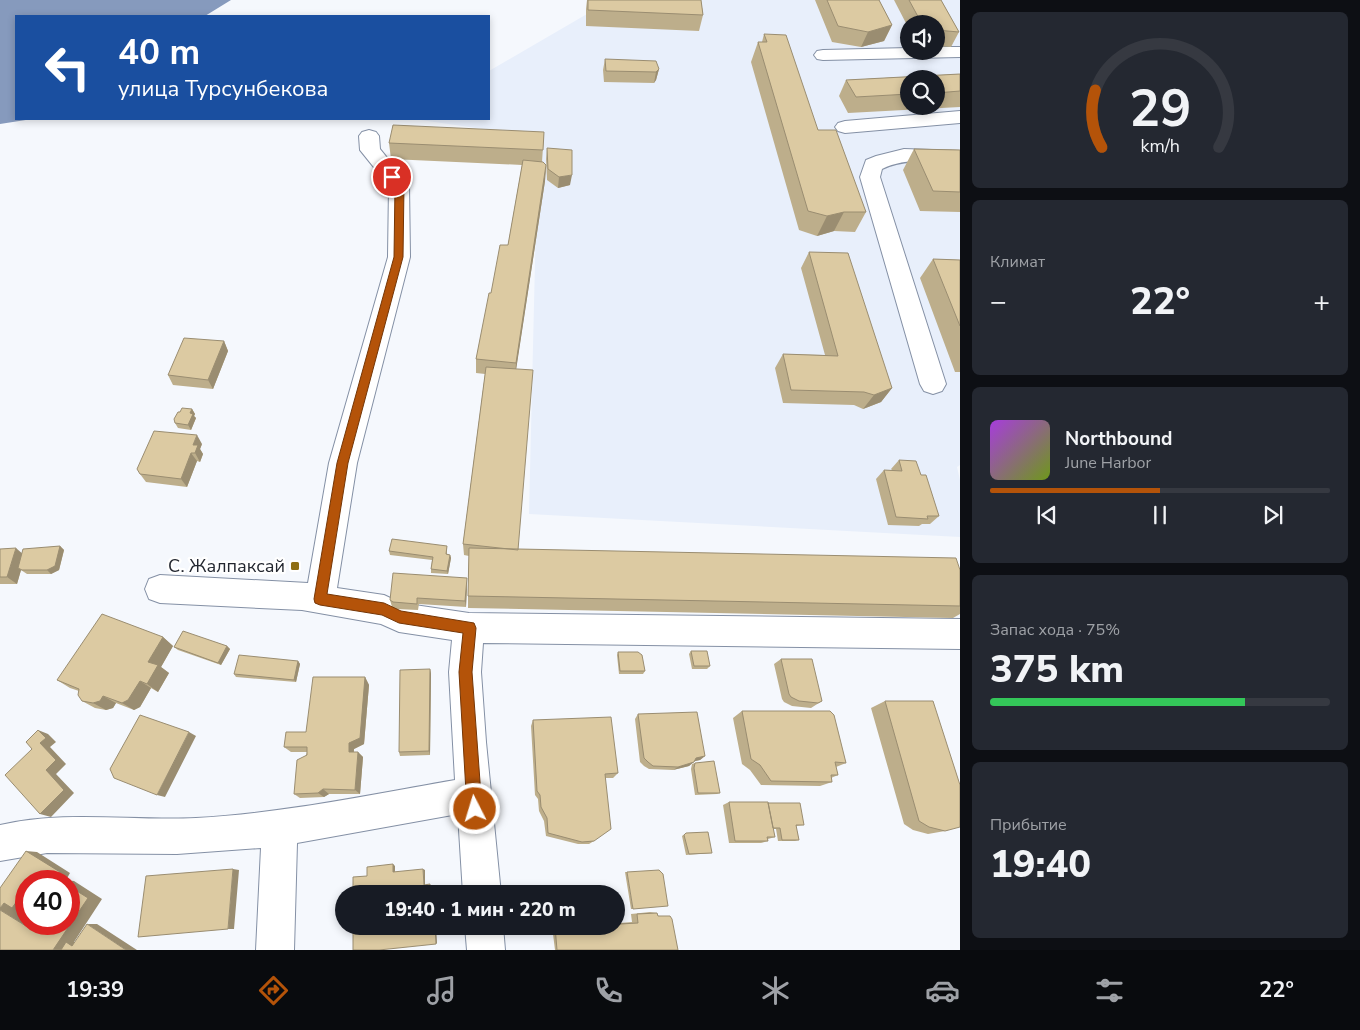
<!DOCTYPE html>
<html lang="ru">
<head>
<meta charset="utf-8">
<style>
  body { margin:0; font-family:"Nunito Sans",sans-serif; background:#242831; color:#f1f3f6; height:100vh; display:flex; flex-direction:column; font-size:19px; white-space:nowrap }
  * { box-sizing:border-box; margin:0 }
  p { font-size:16px; color:#9ea1a6 }
  .icon { flex:none; width:28px; height:28px; fill:none; stroke:currentColor; stroke-width:2; stroke-linecap:round; stroke-linejoin:round }
  .map { position:relative; flex:1; overflow:hidden }
  .drawer { display:flex; flex-direction:column; gap:12px; padding:12px; background:#0d0f14; width:400px }
  .drawer>* { flex:none }
  .banner { position:absolute; left:15px; top:15px; width:475px; height:105px; border-radius:0px; box-shadow:0 2px 8px #0003; background:#1a4fa0; color:#fff; overflow:hidden }
  .controls { position:absolute; left:900px; top:15px; display:grid; gap:10px }
  .controls a { display:grid; place-items:center; width:45px; height:45px; border-radius:50%; background:#171b24; box-shadow:0 2px 8px #0003; font-size:25px }
  .speed { position:absolute; left:15px; top:870px; display:flex; gap:10px; font-size:25px; font-weight:700; text-align:center }
  .speed>* { display:grid; place-content:center; width:65px; height:65px; border-radius:50%; background:#171b24; box-shadow:0 2px 8px #0003; line-height:1 }
  .speed .limit { border:8px solid #d22; background:#fff; color:#111 }
  .pin { position:absolute; display:grid; place-items:center; width:42px; height:42px; color:#fff; margin:-21px; border:2px solid #fff; border-radius:50%; box-shadow:0 1px 5px #0007 }
  .me { position:absolute; width:55px; margin:-28px; rotate:355deg; stroke-linejoin:round; filter:drop-shadow(0 0 4px #0008) }
  .turn { display:flex; align-items:center; gap:18px; height:105px; padding:0 20px; font-size:22px }
  .turn .icon { width:65px; height:65px; stroke-width:2.5 }
  .turn b { display:block; font-size:35px; line-height:42px }
  .big { font-size:38px; font-weight:800; line-height:1.1 }
  .drawer .tile { flex:1; display:flex; flex-direction:column; justify-content:center; gap:8px; min-width:0; padding:0 18px; border-radius:8px; background:#242831 }
  .drawer .dial { align-items:center; gap:0 }
  .dial svg { height:130px; overflow:visible; fill:none; stroke:#363941; stroke-width:7; stroke-linecap:round; text-anchor:middle }
  .dial text { fill:#f1f3f6; stroke:none }
  .song { display:flex; align-items:center; gap:15px }
  .cover { width:60px; height:60px; border-radius:8px; background:linear-gradient(135deg,hsl(280 70% 55%),hsl(80 70% 35%)) }
  .played { height:5px; border-radius:2px; background:linear-gradient(90deg,#b45309 50%,#363941 50%) }
  .keys { display:flex; justify-content:space-around; direction:ltr }
  .heat { display:flex; justify-content:space-between; align-items:center; font-size:28px; direction:ltr }
  .charge { height:8px; border-radius:4px; background:linear-gradient(90deg,#34c759 75%,#363941 0) }
  .trip { position:absolute; left:335px; top:885px; width:290px; height:50px; border-radius:25px; background:#171b24; box-shadow:0 2px 8px #0003; font-weight:800; line-height:50px; text-align:center }
  .menu { display:flex; height:80px; justify-content:space-around; align-items:center; background:#090b0e; color:#9ea1a6 }
  .menu .icon { width:35px; height:35px }
  .menu .active { color:#b45309 }
  .menu b { font-size:22px; color:#f1f3f6 }
  main { display:flex; flex:1; min-height:0 }
  .map>svg:first-child { display:block }
  .built { fill:#e8effb; fill-rule:evenodd }
  .water { fill:#869abd }
  .lines { fill:none; stroke-linecap:round; stroke-linejoin:round }
  .minor-casing { stroke:#8490a5; stroke-width:2 }
  .minor { fill:#fff; fill-rule:evenodd }
  .wall { fill:#bdae8b; fill-rule:evenodd }
  .shaded-wall { fill:#9a8d71 }
  .building { fill:#dccaa2; stroke:#9a8d71 }
  .route { fill:#b45309; stroke:#753606 }
  .poi-dot { fill:#906f14; stroke:#fff; stroke-width:2 }
  .labels { text-anchor:middle; dominant-baseline:central; stroke-width:4.5; stroke-linejoin:round; paint-order:stroke }
  .poi-label { font-size:18px; fill:#232730; stroke:#fff; text-anchor:end }
</style>
</head>
<body>
<main>
<div class="map">
<svg width="960" height="950" viewBox="0 0 960 950">
  <rect width="100%" height="100%" fill="#f5f8fd"/>
  <path class="built" d="M611 0H960V465L957 467 960 480V537L529 514 538 137 414 119H489V71ZM909 24H936V51H909ZM909 79H936V106H909Z"/>
  <path class="water" d="M0 0H231L205 16H16V119H32L0 124Z"/>
  <g class="lines">
    <defs>
      <path id="minor" d="M936 47H960V57L823 60 817 59 814 55 817 51 823 50 909 48V51H936Z
        M960 111V123L845 133 838 131 835 127 838 123 845 121Z
        M369 130 376 132 379 136 380 149 409 185 410 257 357 463 337 588 384 595 401 603 469 613 960 619V649L483 643 481 672 486 742 501 894H463L458 814 297 843 294 950H256L261 848 177 854 47 853 0 861V825C64 810 131 821 196 818 284 813 369 795 455 780L449 672 452 640 399 632 381 624 302 610 160 603 149 599 145 589 149 579 160 575 308 583 329 463 388 257 389 186 360 150 359 136 362 132Z
        M904 149 960 151V163C934 162 906 157 882 169L880 177 946 384 942 391 933 394 924 391 920 384 860 177 866 160 876 156Z
        M465 926H503L505 950H467Z"/>
    </defs>
    <use href="#minor" class="minor-casing"/>
    <use href="#minor" class="minor"/>
  </g>
  <path class="wall" d="M587 0H701L703 15 699 31 586 26V9Z
    M815 0H879L892 25 884 41 861 47 832 42Z
    M894 0H941L959 32 951 47 936 46V24H909V29Z
    M764 34 818 130 866 212 855 232 834 231 817 236 799 230 751 62 758 42H762Z
    M605 59 659 69 656 80 654 83 604 82 603 70Z
    M960 74V107L848 113 839 96 846 80ZM909 79H936V106H909Z
    M544 132 542 162 546 165 545 181 516 369 518 549 960 570V614L953 618 468 608V596L469 556 464 555 463 544 485 374 476 373V359L491 293 508 245 522 165 391 159 389 143Z
    M547 148 570 185 558 188 547 180 546 159Z
    M914 149 960 150V212L920 211 903 170Z
    M809 252 892 388 881 402 863 409 854 405 783 403 775 368 783 354 825 355 801 268Z
    M933 259 960 260V372H955L920 278Z
    M224 341 228 351 213 389 173 385 168 375Z
    M192 409 195 414 194 416 196 418 191 430 178 428 175 423 180 412Z
    M202 444 200 449 203 454 200 462 197 461 187 487 146 482 140 474Z
    M899 460 921 475 939 516 930 524H922L919 526 888 525 876 479 884 470H892L891 469Z
    M60 546 64 550 59 570 51 574H27L21 570 17 584H0V549L22 553Z
    M447 546V554L450 555 451 558 448 574 431 573V569L432 560 390 555 389 551Z
    M467 585 466 607 419 604 418 610 395 609 392 607 390 600Z
    M163 637 173 646 161 667 169 673 158 692 151 688 140 707 134 710 116 703 113 708 106 710 95 708 82 701 79 691 70 688 57 680Z
    M227 646 230 649 221 665 178 650 174 647Z
    M691 651 710 666 707 669H692L689 654Z
    M618 652 645 671 643 674H619L617 655Z
    M781 659 822 701 811 708 792 706 784 702 782 699 774 664Z
    M298 661 300 664 296 682 236 677 234 674Z
    M430 669 431 674 430 755 400 756 399 752Z
    M365 677 369 685 364 744 354 749V752H358L363 757 360 794H329L324 797 300 798 294 794 307 752H291L284 747 306 732Z
    M885 701 945 831 928 834 913 830 904 824 871 708Z
    M742 711 846 763 836 767 838 775 831 778 832 782 820 786 761 785 750 770 742 764 733 718Z
    M638 714 705 756 700 760 694 761 689 766 673 770 649 769 644 766 640 762 635 719Z
    M533 720 618 773 613 778H606L594 841 589 844H578L546 836 544 821 539 811 538 799 535 795 531 726Z
    M695 763 720 793 717 794 695 795 691 769 692 764Z
    M729 802 804 825 796 826 799 840 795 841H778L776 829H773L775 837 768 839V841L761 843H729L723 805Z
    M686 833 712 853 686 855 682 836Z
    M625 872H627L633 909H631Z
    M650 912 657 913 658 916H670L678 950H555L552 926H616L620 923 632 922 631 914Z"/>
  <path class="shaded-wall" d="M892 25 884 41 861 47 868 32Z
    M659 69 656 80 654 83 656 72Z
    M546 165 545 181 515 377 516 363Z
    M572 175 570 185 558 188 559 177Z
    M844 212 834 231 817 236 827 216Z
    M224 341 228 351 213 389 208 380Z
    M892 388 881 402 863 409 874 395Z
    M192 409 195 414 194 416 196 418 191 430 188 425 190 413Z
    M197 435 202 444 200 449 203 454 200 462 195 453 193 445Z
    M191 453 197 461 187 487 181 479Z
    M60 546 64 550 59 570 51 574 47 570Z
    M16 548 25 556 18 568 21 570 17 584 7 577Z
    M450 555 451 558 448 574 447 571Z
    M467 578V585L466 607 465 601Z
    M163 637 173 646 161 667 169 673 158 692 147 684 148 662Z
    M227 646 230 649 221 665 218 663Z
    M298 661 300 664 296 682 294 680Z
    M430 669 431 674 430 755 429 751Z
    M365 677 369 685 364 744 354 749 353 757 349 752V743Z
    M140 681 151 688 140 707 134 710 122 703Z
    M103 696 116 703 113 708 106 710 93 703Z
    M38 730 48 734 56 742 50 747 66 764 56 774 74 793 51 817 40 814 46 770 40 743Z
    M189 732 196 736 165 797 157 795Z
    M358 752 363 757 360 794 355 790Z
    M705 756 700 760 691 762 696 758Z
    M694 762 689 766 673 770 678 767Z
    M323 789 329 794 324 797 318 793Z
    M26 851 37 852 70 873 66 880 74 881 102 899 74 942H77L69 950H53L69 886V881H54Z
    M393 864 395 866V873L393 872Z
    M233 869 239 870 234 929H228Z
    M423 869 425 870V886L424 885Z
    M17 901 26 905 24 908H0L4 903Z
    M0 908H16L26 915V924H40L26 926 0 910Z
    M87 924H97L137 950H126Z
    M435 926H436L437 943 436 944Z"/>
  <path class="building" d="M588 0H701L703 15 588 10Z
    M827 0H879L892 25 868 32 838 26Z
    M909 0H941L959 32 936 30V24H922Z
    M764 34 786 35 818 130H836L866 212H844L827 216 808 211 758 42H767Z
    M605 59 656 61 659 69 656 72 606 71Z
    M960 74V91L936 93V79H909V94L856 97 846 80Z
    M393 125 544 132 543 150 389 143Z
    M547 148 572 150V175L559 177 548 169Z
    M914 149 960 150V192L933 191Z
    M523 160 543 162 546 165 516 363 476 359 489 293H491L500 245H508Z
    M809 252 848 253 892 388 874 395 864 392 791 390 783 354 838 356Z
    M933 259 960 260V326Z
    M184 338 224 341 208 380 168 375Z
    M486 367 533 370 518 550 463 544Z
    M182 408 192 409 190 413 193 414 188 425 175 423 174 419 178 412H180Z
    M154 431 197 435 193 445H198L195 453H191L181 479 140 474 137 469Z
    M899 460 916 461 921 475H926L939 516H927L928 519 896 517 884 470 902 471Z
    M392 539 447 546 446 554 450 555 447 571 431 569 433 557 389 551Z
    M60 546 55 566 47 570H22L18 568 23 549Z
    M16 548 7 577H0V549Z
    M469 548 956 558 960 570V606L468 596Z
    M393 573 467 578 465 601 417 598V604L393 602 390 600Z
    M102 614 163 637 148 662 158 665 147 684 140 681 128 700 122 703 103 696 100 701 93 703 82 701 78 695 79 689 57 680Z
    M183 631 227 646 218 663 174 647Z
    M691 651H707L710 666H694Z
    M618 652H638L642 655 645 671H620Z
    M239 655 298 661 294 680 234 674Z
    M781 659H812L822 701 818 703 799 701 791 697 789 694Z
    M430 669 429 751 399 752 400 670Z
    M313 677H365L360 738 349 743V752H358L355 790 323 789 318 793 294 794 297 760 307 755V747H284L286 732H306Z
    M885 701H933L960 785V827L945 831 929 827 919 821Z
    M742 711H830L834 715 846 763 835 762 838 775H831L832 782 771 781 760 765 751 759Z
    M697 712 705 756 696 758 694 762 678 767 653 766 648 762 644 758 638 714Z
    M140 715 189 732 157 795 114 778 110 769Z
    M611 717 618 773 605 774 611 829 594 841 582 842 548 833 547 818 541 807 540 795 537 791 533 720Z
    M38 730 46 738 40 743 56 760 46 770 64 790 40 814 5 775 32 749 26 742Z
    M714 761 720 793H698L694 768 695 763Z
    M729 802H768L775 837H767L768 841H735Z
    M768 803H800L804 825H796L799 840H782L780 828H773Z
    M708 832 712 853 689 854 684 835 686 833Z
    M26 851 60 872 54 881H26V906L17 901 12 908 4 903 0 908V888Z
    M393 864V872L423 869 424 885 430 884V894H353V877L367 876V867Z
    M233 869 228 929 138 937 146 876Z
    M659 870 663 874 668 906 633 909 627 872Z
    M69 886 88 898 53 950H0V910L26 926 28 924H69Z
    M616 900H617L620 924 638 923 637 914 657 913 658 916H670L672 919 678 950H557L555 926H616Z
    M87 924 126 950H61L66 942 72 946Z
    M353 926H435L436 944 379 950H353Z"/>
  <path class="route" d="M392 174 404 185 403 257 348 463 327 594 384 603 401 611 474 623 476 628 472 672 482 809 480 814 475 816 469 814 467 809 459 672 463 633 399 623 382 615 320 605 315 603 314 599 337 463 394 257 395 186 387 177Z"/>
  <rect class="poi-dot" x="290" y="561" width="10" height="10" rx="2.5"/>
  <g class="labels">
    <g class="poi-label">
      <text x="285" y="566">С. Жалпаксай</text>
    </g>
  </g>
</svg>
<div class="controls">
<a><svg class="icon" aria-label="sound" viewBox="0 0 24 24"><path d="M4 9h4l5-4v14l-5-4H4zM17 9q2 3 0 6"/></svg></a>
<a><svg class="icon" aria-label="search" viewBox="0 0 24 24"><circle cx="10" cy="10" r="6"/><path d="M15 15l6 6"/></svg></a>
</div>
<div class="speed"><div class="limit">40</div></div>
<div class="pin" style="left:392px;top:177px;background:#d93025"><svg class="icon" aria-label="arrive" viewBox="0 0 24 24"><path d="M6 21V4h12l-3 4 3 4H6"/></svg></div>
<svg class="me" style="left:475px;top:809px" viewBox="-20 -20 40 40"><circle r="17" fill="#b45309" stroke="#fff" stroke-width="3"/><path d="M0-11L8 9 0 5-8 9z" fill="#fff"/></svg>
<div class="trip">19:40 · 1 мин · 220 m</div>
<div class="banner">
<div class="turn"><svg class="icon" aria-label="left" viewBox="0 0 24 24"><path d="M17 20v-9H6M10 6l-5 5 5 5"/></svg><div><b>40 m</b>улица Турсунбекова</div></div>
</div>
</div>
<section class="drawer">
<div class="tile dial"><svg viewBox="0 0 100 80">
<path d="M14 69A42 42 0 1 1 86 69"/>
<path d="M14 69A42 42 0 0 1 10 34" stroke="#b45309"/>
<text x="50" y="56" font-size="32" font-weight="700">29</text>
<text x="50" y="72" font-size="11">km/h</text>
</svg></div>
<div class="tile"><p>Климат</p>
<div class="heat"><a>−</a><b class="big">22°</b><a>+</a></div>
</div>
<div class="tile">
<div class="song"><i class="cover"></i><div><b>Northbound</b><p>June Harbor</p></div></div>
<div class="played"></div>
<div class="keys"><svg class="icon" aria-label="previous" viewBox="0 0 24 24"><path d="M18 5L8 12l10 7zM5 5v14"/></svg><svg class="icon" aria-label="pause" viewBox="0 0 24 24"><path d="M8 5v14M16 5v14"/></svg><svg class="icon" aria-label="next" viewBox="0 0 24 24"><path d="M6 5l10 7-10 7zM19 5v14"/></svg></div>
</div>
<div class="tile"><p>Запас хода · 75%</p><b class="big">375 km</b><div class="charge"></div></div>
<div class="tile"><p>Прибытие</p><b class="big">19:40</b></div>
</section>
</main>
<nav class="menu">
<b>19:39</b>
<svg class="icon active" aria-label="directions" viewBox="0 0 24 24"><path d="M12 3l9 9-9 9-9-9zM9 14v-3h6M13 9l2 2-2 2"/></svg>
<svg class="icon" aria-label="music" viewBox="0 0 24 24"><path d="M9 18V5l10-2v13"/><circle cx="6" cy="18" r="3"/><circle cx="16" cy="16" r="3"/></svg>
<svg class="icon" aria-label="phone" viewBox="0 0 24 24"><path d="M5 4h4l2 5-3 2q2 4 5 5l2-3 5 2v4C11 20 4 13 5 4z"/></svg>
<svg class="icon" aria-label="climate" viewBox="0 0 24 24"><path d="M12 3v18M4 7l16 10M4 17L20 7"/></svg>
<svg class="icon" aria-label="car" viewBox="0 0 24 24"><path d="M5 17H2v-5l4-1 3-4h7l3 4 3 1v5h-3M9 17h6M6 11h13"/><circle cx="7" cy="17" r="2"/><circle cx="17" cy="17" r="2"/></svg>
<svg class="icon" aria-label="filters" viewBox="0 0 24 24"><path d="M4 7h16M4 17h16"/><circle cx="9" cy="7" r="2"/><circle cx="15" cy="17" r="2"/></svg>
<b>22°</b>
</nav>
</body>
</html>
